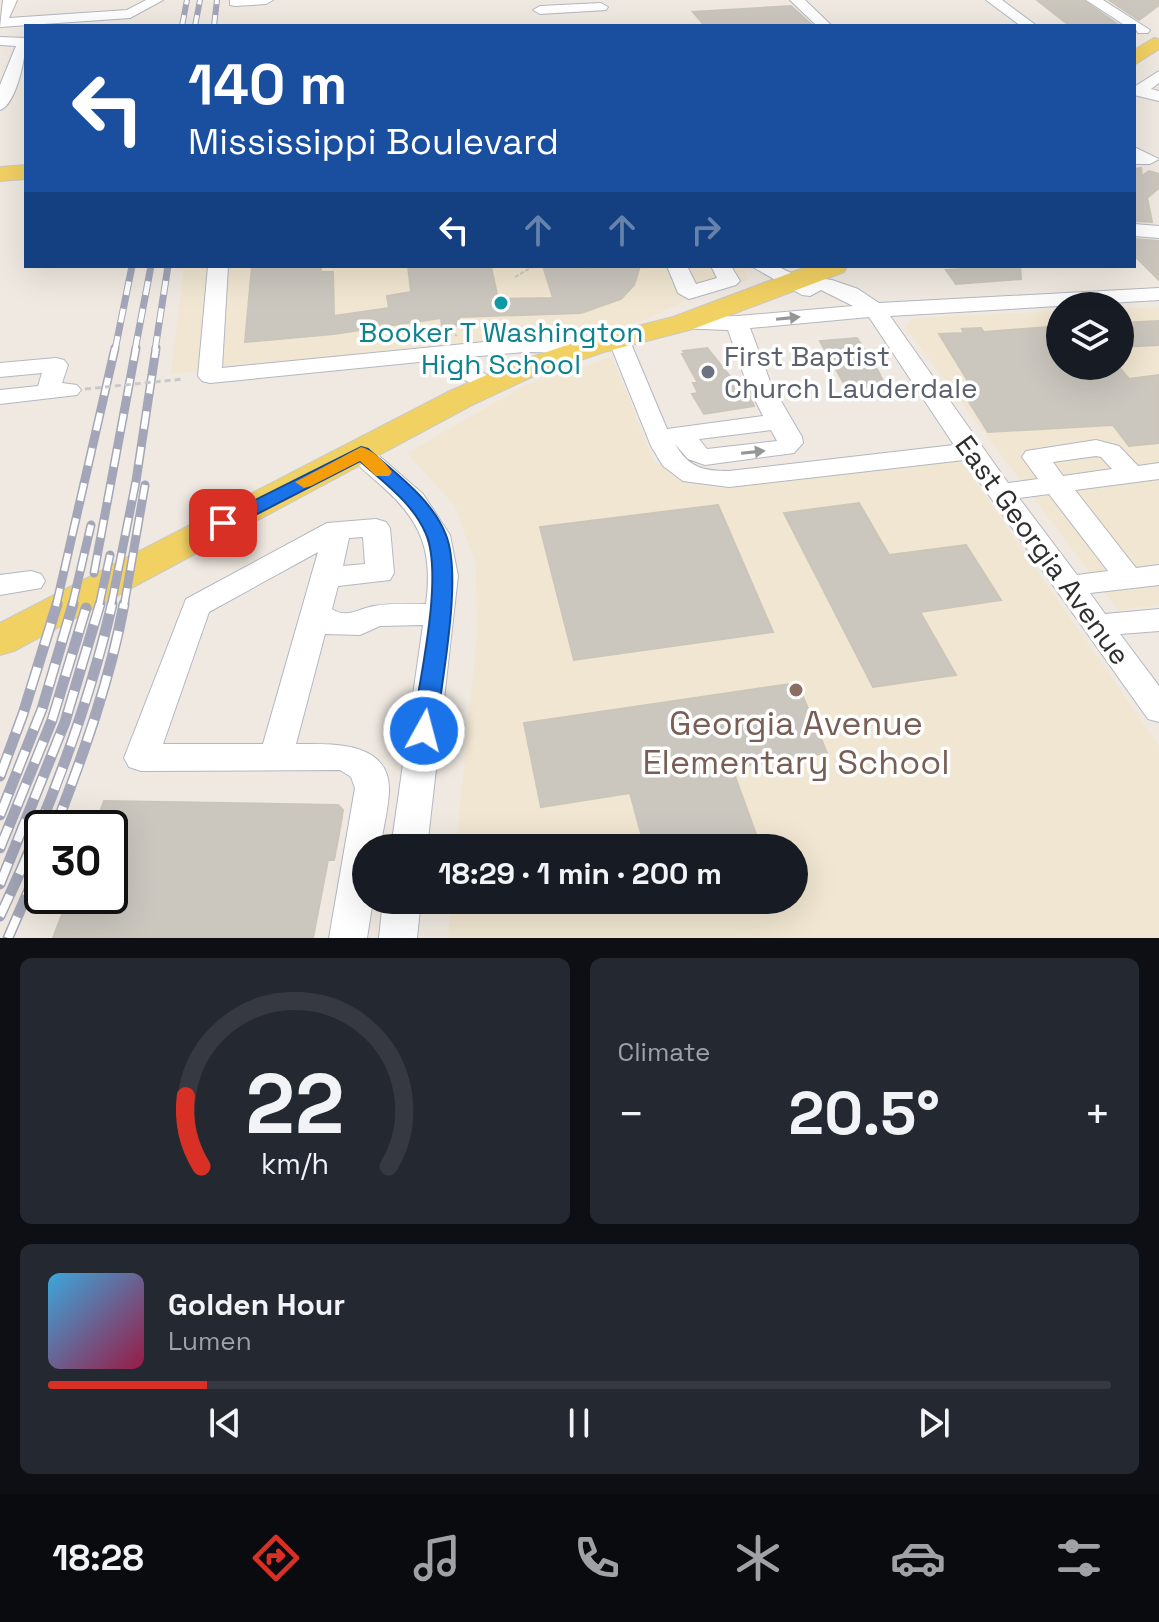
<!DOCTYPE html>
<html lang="en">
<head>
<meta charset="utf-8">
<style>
  body { margin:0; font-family:"Space Grotesk",sans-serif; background:#242831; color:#f1f3f6; height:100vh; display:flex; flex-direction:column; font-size:30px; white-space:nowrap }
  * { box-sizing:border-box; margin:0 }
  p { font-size:26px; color:#9ea1a6 }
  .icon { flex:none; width:44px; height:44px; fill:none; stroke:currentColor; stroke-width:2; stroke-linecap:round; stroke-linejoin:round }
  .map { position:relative; height:938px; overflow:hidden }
  .sheet { display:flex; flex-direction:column; gap:20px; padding:20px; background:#0d0f14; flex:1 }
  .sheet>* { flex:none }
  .top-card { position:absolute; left:24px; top:24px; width:1112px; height:244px; border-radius:0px; box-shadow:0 8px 32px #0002; background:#1a4fa0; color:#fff; overflow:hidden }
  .fabs { position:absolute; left:1046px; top:292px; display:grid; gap:16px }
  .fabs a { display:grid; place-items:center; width:88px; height:88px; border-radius:50%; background:#171b24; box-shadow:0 8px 32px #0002; font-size:40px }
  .speed { position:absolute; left:24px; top:810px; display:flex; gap:16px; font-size:40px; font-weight:700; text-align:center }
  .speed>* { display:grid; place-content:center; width:104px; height:104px; border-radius:50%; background:#171b24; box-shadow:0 8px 32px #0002; line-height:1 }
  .speed .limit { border:4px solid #111; border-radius:12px; background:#fff; color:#111 }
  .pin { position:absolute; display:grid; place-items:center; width:68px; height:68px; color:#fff; margin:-34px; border-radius:16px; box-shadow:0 4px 12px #0006 }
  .me { position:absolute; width:88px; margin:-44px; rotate:7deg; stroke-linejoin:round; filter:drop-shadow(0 0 6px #0008) }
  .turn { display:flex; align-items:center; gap:28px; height:168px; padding:0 32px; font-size:36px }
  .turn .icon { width:104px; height:104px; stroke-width:2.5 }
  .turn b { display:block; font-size:56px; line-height:68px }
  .lanes { display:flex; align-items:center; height:76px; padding:0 32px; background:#0003; justify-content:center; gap:40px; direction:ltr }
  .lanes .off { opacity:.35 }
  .big { font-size:60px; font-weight:700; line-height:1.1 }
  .sheet .tile { flex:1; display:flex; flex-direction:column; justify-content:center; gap:12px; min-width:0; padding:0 28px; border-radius:12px; background:#242831 }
  .sheet .dial { align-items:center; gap:0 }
  .dial svg { height:208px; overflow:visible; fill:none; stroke:#363941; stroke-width:7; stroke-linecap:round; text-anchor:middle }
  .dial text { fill:#f1f3f6; stroke:none }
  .song { display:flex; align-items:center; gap:24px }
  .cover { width:96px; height:96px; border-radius:12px; background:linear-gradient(135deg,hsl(200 70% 55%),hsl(340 70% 35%)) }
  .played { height:8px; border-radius:4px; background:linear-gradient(90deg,#d93025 15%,#363941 15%) }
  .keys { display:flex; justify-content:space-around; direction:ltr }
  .heat { display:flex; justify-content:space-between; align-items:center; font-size:44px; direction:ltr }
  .sheet .tiles { flex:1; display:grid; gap:20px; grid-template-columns:1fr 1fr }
  .tile:last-child { grid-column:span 2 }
  .trip { position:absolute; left:352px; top:834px; width:456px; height:80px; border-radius:40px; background:#171b24; box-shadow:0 8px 32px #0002; font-weight:700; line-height:80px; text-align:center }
  .tab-bar { display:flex; height:128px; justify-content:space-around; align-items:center; background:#090b0e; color:#9ea1a6 }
  .tab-bar .icon { width:56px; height:56px }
  .tab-bar .on { color:#d93025 }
  .tab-bar b { font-size:36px; color:#f1f3f6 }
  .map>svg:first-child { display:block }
  .education { fill:#f0e6d1 }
  .building { fill:#cbc7bf; stroke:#cbc5ba; stroke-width:2 }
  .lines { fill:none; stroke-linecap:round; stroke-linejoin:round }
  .minor-casing { stroke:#b4b7c1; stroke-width:2 }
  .major-casing { stroke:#c9c9c9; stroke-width:2 }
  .path { stroke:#c9c9c9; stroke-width:2; stroke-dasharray:4 2; stroke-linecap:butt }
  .minor { fill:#fff; fill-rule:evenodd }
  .major { fill:#f2d163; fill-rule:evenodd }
  .rail-far3-casing { stroke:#a3a6b8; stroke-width:6 }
  .rail-far2-casing { stroke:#a3a6b8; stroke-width:7 }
  .rail-far1-casing { stroke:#a3a6b8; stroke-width:9 }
  .rail-casing { stroke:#a3a6b8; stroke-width:11 }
  .rail-far3 { stroke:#fff; stroke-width:4; stroke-dasharray:11; stroke-linecap:butt }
  .rail-far2 { stroke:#fff; stroke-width:5; stroke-dasharray:14; stroke-linecap:butt }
  .rail-far1 { stroke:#fff; stroke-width:6; stroke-dasharray:18; stroke-linecap:butt }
  .rail { stroke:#fff; stroke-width:8; stroke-dasharray:23; stroke-linecap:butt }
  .path-bridge { stroke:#c9c9c9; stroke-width:3; stroke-dasharray:6 4; stroke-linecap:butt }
  .oneway { fill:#969696 }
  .route { fill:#1a73e8; stroke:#114b97; stroke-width:2 }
  .slow { fill:#f59e0b }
  .culture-dot { fill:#0f9aa8; stroke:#fff; stroke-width:3 }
  .worship-dot { fill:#6b7280; stroke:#fff; stroke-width:3 }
  .education-dot { fill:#8d6e63; stroke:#fff; stroke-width:3 }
  .labels { text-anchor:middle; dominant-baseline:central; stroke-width:7; stroke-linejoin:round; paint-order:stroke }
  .culture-label { font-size:28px; fill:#0d838f; stroke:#fff }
  .worship-label { font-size:28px; fill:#5b616d; stroke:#fff; text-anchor:start }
  .street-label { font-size:28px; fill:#2e2e2e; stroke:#fff }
  .near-education-label { font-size:34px; fill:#785e54; stroke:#fff }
</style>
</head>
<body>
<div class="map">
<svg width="1159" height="938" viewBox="0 0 1159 938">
  <rect width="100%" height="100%" fill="#efe9e1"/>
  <path class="education" d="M184 266H741L749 279 686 300 643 321 596 331 171 374Z
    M1159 307V605L1118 610 905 327 913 318 1060 311V366H1120V309Z
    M612 357 654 462 684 478 720 488 959 458 1159 746V938H448L451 900H794V848H456L477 634 476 564 455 506 407 453 526 385Z"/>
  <path class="building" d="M1037 0H1083L1117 24 1070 26Z
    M1109 0H1159V5L1139 20Z
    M791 6 813 26H705L693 12Z
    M1141 168 1142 176 1149 171 1159 174V188L1147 198 1152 222 1134 221V169Z
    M1134 239 1159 241V280L1134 255Z
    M252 266H321V272H333L334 316 389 308 387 296 411 292 408 266H491L498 299 553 298 543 266H580L581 269 640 266 634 285 621 299 581 313 459 317 460 325 442 327 441 318 334 334 245 342Z
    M1020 266 1021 279 956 284 946 270Z
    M1159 321V345L1120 347V323Z
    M1060 326V366H1118L1129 379 1159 375V443L1129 446 1113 425 988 432 964 394H976L939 334 964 333 962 329 981 328 984 332Z
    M857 338 878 371 885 385 847 389 820 341Z
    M707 348 736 384 744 383 754 406 704 414 692 394 698 393 693 383H698L682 354H685L683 351Z
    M859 503 889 555 966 545 1001 600 920 612 956 675 873 687 784 513Z
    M718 505 773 632 574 660 540 527Z
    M797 683 827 753 732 768 761 848H645L630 793 541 807 524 723Z
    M104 801 338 805 343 810 339 834 334 860H328L313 938H53L69 896H110V828H94Z"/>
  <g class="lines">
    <defs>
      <path id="minor" d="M3 0H17L9 18 127 10 146 0H163L130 18 0 27Z
        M230 0H273L266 4 235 6 230 5Z
        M790 0H805L832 26H817Z
        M986 0H1002L1037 26H1021Z
        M1086 0H1103L1150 30 1148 33H1138L1134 26H1126Z
        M601 3 608 7 606 10 540 14 533 10 540 6Z
        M0 37 26 38C26 55 17 104 0 110V85L16 46 0 45Z
        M1159 71V83L1151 89 1159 91V101L1134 95V87Z
        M1134 147 1159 159 1150 164H1134Z
        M1134 224 1159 226V238L1134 236Z
        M208 266H228L222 368 524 338 593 339 601 341 604 346 601 351 593 353 524 352 458 358 497 381 501 386 497 391 489 393 429 361 210 383 202 381 198 376Z
        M667 266H687L696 284 717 278 711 266H731L740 281 736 285 689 299 678 293Z
        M751 266H777L795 275 832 280 858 289 879 303 1159 288V300L890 316 1008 483 1038 479 1022 457 1026 451 1096 440 1119 446 1138 466 1159 463V479L1075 490 1136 568 1159 565V585L1090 593 1105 614 1159 609V631L1120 634 1159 686V722L1148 719 964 460 729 487 683 481 663 466 651 446 608 339 611 334H627L667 429 763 416 747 384 728 330 675 328 672 323 675 318 738 316 853 306 821 290 810 296 802 295ZM869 317 954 445 729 471C703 471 689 468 675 444L688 459 705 465 794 453 803 443 802 437 771 384 750 328ZM771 430 777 441 707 449 699 439ZM1096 456 1101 457 1112 469 1063 476 1053 462ZM1049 494 1108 571 1077 575 1019 498Z
        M56 358 64 360 68 365 62 383 77 385 81 390 77 395 0 404V390L38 386 42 373 0 377V363Z
        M361 445 370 448 423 494 450 535 458 576 427 848H391L423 625 380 626 360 635 325 634 296 744C331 744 391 740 389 792 388 810 383 830 380 848H366V900H373L367 938H329L355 788 351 777 340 770 141 771 129 767 124 758 186 599 327 523 376 519 386 522 390 528 394 573 390 580 338 586 332 609C347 619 357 609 374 606 390 603 409 604 426 604 433 553 422 522 384 488 372 477 357 466 348 453L352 448ZM363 537 365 564 343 566 349 538ZM318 552 263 744H163L209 612Z
        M31 571 41 574 45 581 41 588 0 595V575Z
        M383 900H421L417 938H379Z"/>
      <path id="major" d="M1154 38 1159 39V49L1134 65V50Z
        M26 165V179L0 181V167Z
        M809 266H847L844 272 693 329 604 352 536 375 472 405 14 651 0 655V623L450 391 514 363 582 340 673 317Z"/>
    </defs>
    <use href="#minor" class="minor-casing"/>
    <use href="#major" class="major-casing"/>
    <path class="path" d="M515 277 534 266
      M447 320 448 329 457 336"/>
    <use href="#minor" class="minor"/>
    <use href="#major" class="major"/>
    <defs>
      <path id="rail-far3" d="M182 26 187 0
        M195 26 200 0
        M214 26 217 0"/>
      <path id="rail-far2" d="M115 350 132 266
        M135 350 151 266
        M155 350 168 266"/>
      <path id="rail-far1" d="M94 573 136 348
        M56 606 115 348
        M72 606 91 525
        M99 606 110 555
        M111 606 136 481 156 348
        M124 606 145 485"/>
      <path id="rail" d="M0 776 23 714 57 604
        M0 815 42 709 73 604
        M55 828C83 755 110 681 124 604
        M0 848 52 720 86 608
        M0 884 65 722 100 604
        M0 916C47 816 87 713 112 604
        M8 938 42 860"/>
    </defs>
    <use href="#rail-far3" class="rail-far3-casing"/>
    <use href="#rail-far2" class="rail-far2-casing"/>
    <use href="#rail-far1" class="rail-far1-casing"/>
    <use href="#rail" class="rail-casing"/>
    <use href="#rail-far3" class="rail-far3"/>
    <use href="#rail-far2" class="rail-far2"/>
    <use href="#rail-far1" class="rail-far1"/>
    <use href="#rail" class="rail"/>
    <path class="path-bridge" d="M85 389 184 379"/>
  </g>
  <defs><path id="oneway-solid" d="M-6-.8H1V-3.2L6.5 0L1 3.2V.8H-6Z" transform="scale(2)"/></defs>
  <g class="oneway">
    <use href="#oneway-solid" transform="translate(788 318) rotate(-6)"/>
    <use href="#oneway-solid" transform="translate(753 452) rotate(-6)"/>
  </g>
  <path class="route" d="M361 447 368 449C396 474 432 499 446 535 463 578 441 682 436 731L432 737 424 740 416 737 412 731C419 682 444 577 426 534 413 503 383 482 360 461L230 528 223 530 214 523 217 519Z"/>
  <path class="slow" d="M361 447C373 450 385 462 392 472L389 476H376L360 461 311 486 304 488 295 482Z"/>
  <circle class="culture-dot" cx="501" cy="303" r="8"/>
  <circle class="worship-dot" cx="708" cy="372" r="8"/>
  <circle class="education-dot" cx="796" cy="690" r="8"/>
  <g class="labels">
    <g class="culture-label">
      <text x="501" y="332">Booker T Washington<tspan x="501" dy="32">High School</tspan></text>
    </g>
    <g class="worship-label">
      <text x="724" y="356">First Baptist<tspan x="724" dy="32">Church Lauderdale</tspan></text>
    </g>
    <g class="street-label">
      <text transform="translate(1043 550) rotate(54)">East Georgia Avenue</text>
    </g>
    <g class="near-education-label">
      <text x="796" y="723">Georgia Avenue<tspan x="796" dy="39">Elementary School</tspan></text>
    </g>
  </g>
</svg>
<div class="fabs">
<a><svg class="icon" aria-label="layers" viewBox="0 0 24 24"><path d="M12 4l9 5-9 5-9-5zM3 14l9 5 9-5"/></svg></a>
</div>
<div class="speed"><div class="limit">30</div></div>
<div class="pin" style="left:223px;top:523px;background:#d93025"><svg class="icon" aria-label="arrive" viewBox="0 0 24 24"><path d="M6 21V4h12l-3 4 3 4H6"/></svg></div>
<svg class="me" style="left:424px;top:731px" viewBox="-20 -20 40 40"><circle r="17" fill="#1a73e8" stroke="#fff" stroke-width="3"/><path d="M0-11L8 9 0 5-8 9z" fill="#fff"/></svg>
<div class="trip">18:29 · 1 min · 200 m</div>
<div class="top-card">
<div class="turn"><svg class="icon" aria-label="left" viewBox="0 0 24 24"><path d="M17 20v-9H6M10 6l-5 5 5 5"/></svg><div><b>140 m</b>Mississippi Boulevard</div></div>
<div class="lanes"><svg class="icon" aria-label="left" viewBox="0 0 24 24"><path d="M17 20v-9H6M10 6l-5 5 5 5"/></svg><svg class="icon off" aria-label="ahead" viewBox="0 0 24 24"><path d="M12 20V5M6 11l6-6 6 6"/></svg><svg class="icon off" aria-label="ahead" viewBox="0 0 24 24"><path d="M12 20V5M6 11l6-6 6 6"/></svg><svg class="icon off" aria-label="right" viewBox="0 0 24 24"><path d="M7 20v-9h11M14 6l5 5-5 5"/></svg></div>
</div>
</div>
<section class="sheet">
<div class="tiles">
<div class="tile dial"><svg viewBox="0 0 100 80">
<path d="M14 69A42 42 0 1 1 86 69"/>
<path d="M14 69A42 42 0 0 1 8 42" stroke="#d93025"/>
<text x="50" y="56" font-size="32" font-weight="700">22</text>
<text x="50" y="72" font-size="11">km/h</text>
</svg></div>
<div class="tile"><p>Climate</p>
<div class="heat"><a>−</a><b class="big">20.5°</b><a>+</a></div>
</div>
<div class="tile">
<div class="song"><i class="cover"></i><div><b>Golden Hour</b><p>Lumen</p></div></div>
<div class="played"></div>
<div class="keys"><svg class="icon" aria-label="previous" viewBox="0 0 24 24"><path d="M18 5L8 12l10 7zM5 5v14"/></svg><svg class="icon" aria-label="pause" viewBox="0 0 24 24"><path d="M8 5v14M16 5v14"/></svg><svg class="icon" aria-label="next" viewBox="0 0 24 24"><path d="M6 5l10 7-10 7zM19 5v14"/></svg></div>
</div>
</div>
</section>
<nav class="tab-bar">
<b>18:28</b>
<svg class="icon on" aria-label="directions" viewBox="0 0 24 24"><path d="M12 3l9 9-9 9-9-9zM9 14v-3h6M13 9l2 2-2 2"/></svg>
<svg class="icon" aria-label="music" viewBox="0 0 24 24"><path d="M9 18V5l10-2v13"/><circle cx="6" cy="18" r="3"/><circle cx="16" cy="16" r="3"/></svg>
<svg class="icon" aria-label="phone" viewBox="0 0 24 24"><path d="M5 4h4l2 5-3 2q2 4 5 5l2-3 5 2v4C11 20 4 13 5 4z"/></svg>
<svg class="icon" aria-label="climate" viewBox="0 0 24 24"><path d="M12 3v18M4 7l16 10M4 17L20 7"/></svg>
<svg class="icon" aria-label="car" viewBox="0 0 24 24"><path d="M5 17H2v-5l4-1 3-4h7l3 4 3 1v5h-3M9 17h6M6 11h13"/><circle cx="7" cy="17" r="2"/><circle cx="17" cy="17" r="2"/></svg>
<svg class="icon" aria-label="filters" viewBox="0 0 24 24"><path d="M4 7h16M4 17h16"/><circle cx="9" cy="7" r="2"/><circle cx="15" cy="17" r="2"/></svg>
</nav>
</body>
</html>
